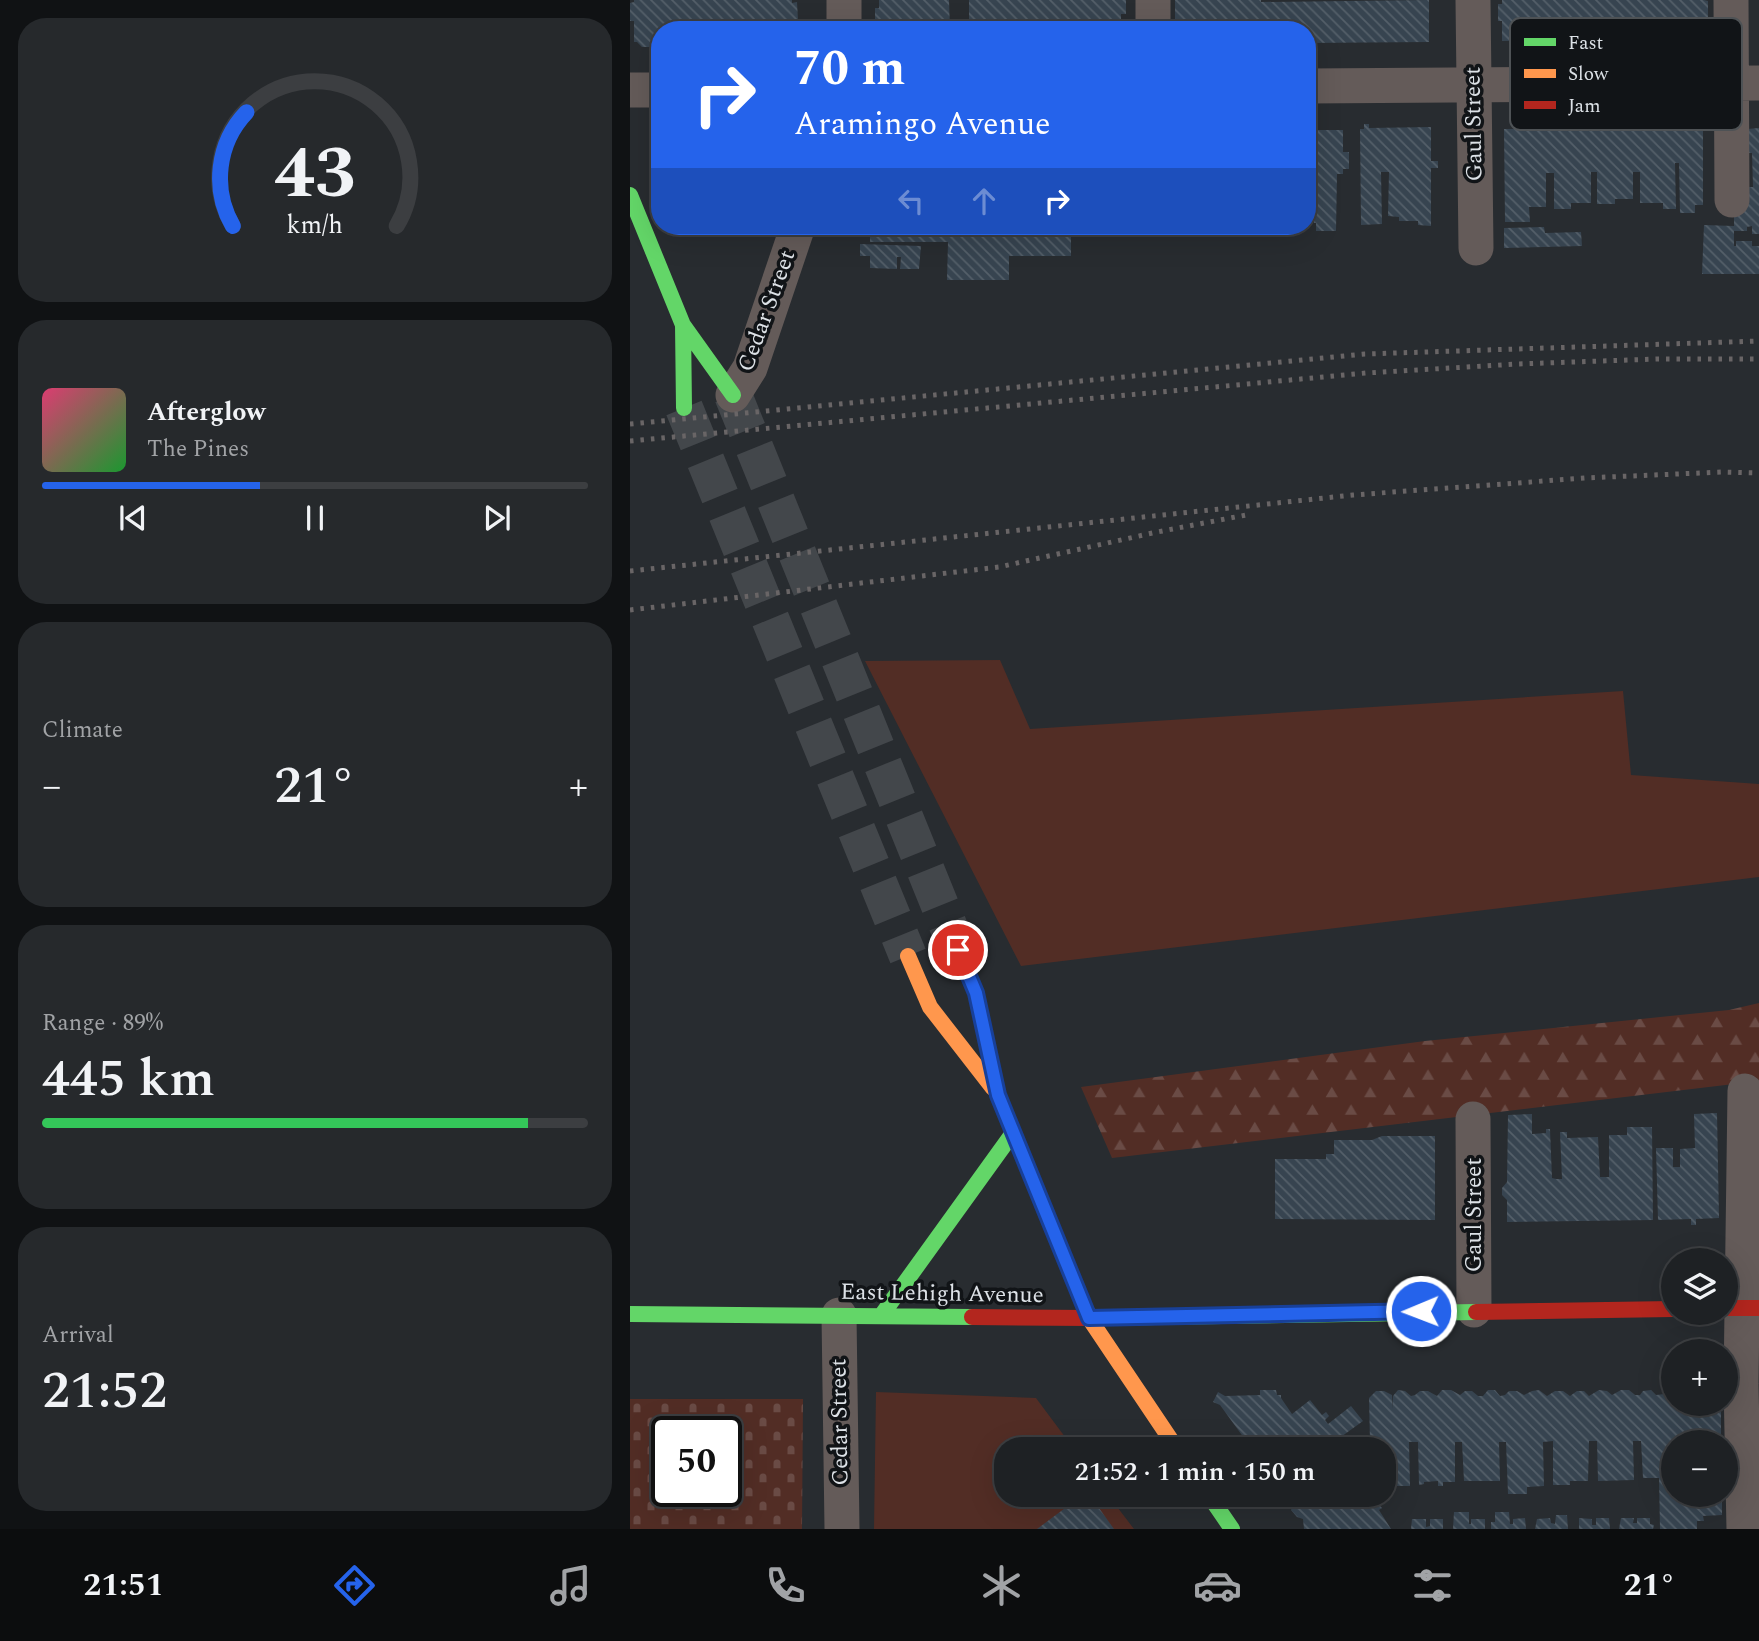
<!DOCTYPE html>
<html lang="en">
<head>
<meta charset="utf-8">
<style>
  body { margin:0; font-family:Spectral,serif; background:#26292c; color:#f1f3f6; height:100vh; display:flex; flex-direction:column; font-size:26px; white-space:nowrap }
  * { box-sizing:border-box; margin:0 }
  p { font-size:23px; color:#a1a3a6 }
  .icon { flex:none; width:38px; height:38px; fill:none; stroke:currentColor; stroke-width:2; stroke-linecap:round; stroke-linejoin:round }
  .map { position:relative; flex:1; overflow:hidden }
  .details { display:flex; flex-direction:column; gap:18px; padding:18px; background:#101214; width:630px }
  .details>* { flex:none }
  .guide { position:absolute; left:21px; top:21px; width:665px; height:214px; border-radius:28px; box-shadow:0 7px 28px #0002,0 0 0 2px #3c3e41; background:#2563eb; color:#fff; overflow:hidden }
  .fabs { position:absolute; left:1031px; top:1248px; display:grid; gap:14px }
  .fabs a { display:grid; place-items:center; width:77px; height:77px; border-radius:50%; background:#1e2124; box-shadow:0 7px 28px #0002,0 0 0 2px #3c3e41; font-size:35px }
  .speed { position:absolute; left:21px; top:1416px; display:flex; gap:14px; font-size:35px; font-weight:700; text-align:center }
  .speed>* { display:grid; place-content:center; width:91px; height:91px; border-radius:50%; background:#1e2124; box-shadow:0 7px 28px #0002,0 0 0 2px #3c3e41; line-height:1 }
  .speed .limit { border:4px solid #111; border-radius:10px; background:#fff; color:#111 }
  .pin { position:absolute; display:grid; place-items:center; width:60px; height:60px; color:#fff; margin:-30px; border:4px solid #fff; border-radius:50%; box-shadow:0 2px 7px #0007 }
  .me { position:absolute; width:77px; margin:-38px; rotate:269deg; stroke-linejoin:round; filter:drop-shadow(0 0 5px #0008) }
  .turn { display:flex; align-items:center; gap:24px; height:147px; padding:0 28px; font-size:32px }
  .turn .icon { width:91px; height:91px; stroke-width:2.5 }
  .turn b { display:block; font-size:49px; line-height:60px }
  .lanes { display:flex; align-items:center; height:66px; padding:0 28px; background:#0003; justify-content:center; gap:35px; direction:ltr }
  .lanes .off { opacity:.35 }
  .big { font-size:52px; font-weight:600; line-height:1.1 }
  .details .tile { flex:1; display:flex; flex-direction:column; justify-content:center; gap:10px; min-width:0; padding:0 24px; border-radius:28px; background:#26292c }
  .details .dial { align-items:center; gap:0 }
  .dial svg { height:182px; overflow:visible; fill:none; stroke:#3c3e41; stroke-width:7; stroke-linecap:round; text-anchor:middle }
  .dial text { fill:#f1f3f6; stroke:none }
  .song { display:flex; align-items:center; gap:21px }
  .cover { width:84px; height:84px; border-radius:10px; background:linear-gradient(135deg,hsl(340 70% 55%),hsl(130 70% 35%)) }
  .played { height:7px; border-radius:4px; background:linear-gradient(90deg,#2563eb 40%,#3c3e41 40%) }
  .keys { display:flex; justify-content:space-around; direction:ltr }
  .heat { display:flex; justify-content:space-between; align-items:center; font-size:38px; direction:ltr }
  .charge { height:10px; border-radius:5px; background:linear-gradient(90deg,#34c759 89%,#3c3e41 0) }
  .trip { position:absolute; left:364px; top:1437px; width:402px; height:70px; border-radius:28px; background:#1e2124; box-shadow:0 7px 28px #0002,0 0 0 2px #3c3e41; font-weight:600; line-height:70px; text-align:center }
  .tabs { display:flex; height:112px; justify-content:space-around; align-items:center; background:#0c0d0e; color:#a1a3a6 }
  .tabs .icon { width:49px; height:49px }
  .tabs .current { color:#2563eb }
  .tabs b { font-size:32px; color:#f1f3f6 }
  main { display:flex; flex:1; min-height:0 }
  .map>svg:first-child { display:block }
  .green { fill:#522d25 }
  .forest { fill:url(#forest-firs) }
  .cemetery { fill:url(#cemetery-stones); fill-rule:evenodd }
  .building { fill:url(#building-back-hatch) }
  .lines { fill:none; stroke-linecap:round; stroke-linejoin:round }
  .primary-tunnel { stroke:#43474b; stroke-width:38; stroke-dasharray:38 19; stroke-linecap:butt }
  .street { stroke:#645b59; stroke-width:35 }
  .fast { stroke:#63d668; stroke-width:16 }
  .slow { stroke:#ff974d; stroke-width:16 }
  .jam { stroke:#b3261e; stroke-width:16 }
  .rail { stroke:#696566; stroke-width:5; stroke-dasharray:3.5 7; stroke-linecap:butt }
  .route-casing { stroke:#184099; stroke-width:18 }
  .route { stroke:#2563eb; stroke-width:12 }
  .labels { text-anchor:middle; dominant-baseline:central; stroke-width:7; stroke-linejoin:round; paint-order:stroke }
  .street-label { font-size:23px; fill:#dde2e7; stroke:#111417 }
  .key { fill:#111417; stroke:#4e5255; stroke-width:2 }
  .key-label { font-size:19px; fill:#dde2e7 }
</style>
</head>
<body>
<main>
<section class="details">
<div class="tile dial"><svg viewBox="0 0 100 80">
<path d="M14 69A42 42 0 1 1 86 69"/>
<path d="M14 69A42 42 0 0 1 20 19" stroke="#2563eb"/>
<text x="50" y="56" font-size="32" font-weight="700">43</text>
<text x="50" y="72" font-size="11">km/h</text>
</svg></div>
<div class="tile">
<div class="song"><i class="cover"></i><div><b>Afterglow</b><p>The Pines</p></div></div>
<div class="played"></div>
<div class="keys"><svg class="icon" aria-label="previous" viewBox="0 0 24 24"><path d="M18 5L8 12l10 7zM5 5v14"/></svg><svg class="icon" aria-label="pause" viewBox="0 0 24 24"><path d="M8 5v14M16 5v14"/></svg><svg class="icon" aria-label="next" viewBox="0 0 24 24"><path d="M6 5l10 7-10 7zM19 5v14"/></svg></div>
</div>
<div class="tile"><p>Climate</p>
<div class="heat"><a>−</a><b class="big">21°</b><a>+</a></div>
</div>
<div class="tile"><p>Range · 89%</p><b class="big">445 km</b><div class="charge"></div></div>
<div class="tile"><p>Arrival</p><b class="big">21:52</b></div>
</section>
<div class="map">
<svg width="1129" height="1529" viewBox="0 0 1129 1529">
  <defs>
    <pattern id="forest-firs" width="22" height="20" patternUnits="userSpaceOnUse" patternTransform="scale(1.75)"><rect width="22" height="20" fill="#522d25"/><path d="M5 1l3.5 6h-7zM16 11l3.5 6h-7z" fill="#6a4b45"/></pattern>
    <pattern id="cemetery-stones" width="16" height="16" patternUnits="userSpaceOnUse" patternTransform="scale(1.75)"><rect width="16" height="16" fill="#522d25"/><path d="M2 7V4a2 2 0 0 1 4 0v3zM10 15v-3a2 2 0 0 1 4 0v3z" fill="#6a4b45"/></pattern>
    <pattern id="building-back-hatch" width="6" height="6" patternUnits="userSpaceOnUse" patternTransform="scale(1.75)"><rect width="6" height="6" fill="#374450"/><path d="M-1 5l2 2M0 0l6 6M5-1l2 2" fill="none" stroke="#545f69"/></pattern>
  </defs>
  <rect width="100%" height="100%" fill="#282c30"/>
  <path class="green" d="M370 660 400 729 993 691 1001 775 1129 784V877L391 966 235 661Z
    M246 1392 406 1398 444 1449H376V1494L478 1495 504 1529H244Z"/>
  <path class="forest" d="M1129 1003V1081L482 1158 451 1087 795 1041 1099 1010Z"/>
  <path class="cemetery" d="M0 1399H173L172 1529H0ZM37 1432H96V1491H37Z"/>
  <path class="building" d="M4 0H162V3L167 2 168 20H163V30H30V46L24 42 20 47H12L7 42H4V21H0V3L4 2Z
    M249 0H319L320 30H250V25H245V8H249Z
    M339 0H496V14H491V30H339Z
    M545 0H631V2L799 0V42L677 43V30H545Z
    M872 0H1074L1078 1V18H1075L1074 41H1050V43H1028V41H986V46H965V39L872 41V21H868V4H872Z
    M944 122H963V128L1036 127V124H1047V128H1052V122H1073V205H1065V213H1050L1049 163H1045L1046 209H1033V203H1010V172H1003V199H985V204H967V172H961V203H941V209H924V173H916V207H899L900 222H875L874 129 944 128Z
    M734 124H739V128L801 127V161H808V168H801V226L788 225V221H769V217L758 216 759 172H751L752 224 731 225 730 129H734Z
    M1129 128V234H1122V226L1117 227V231H1104V246H1106V241H1122V246H1129V274H1072L1074 225 1104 226V187H1123L1122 153H1117V129Z
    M677 130H713V152H719V169H713V174H707L706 231H686V223H684V175H680V218H677Z
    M240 226H349V231H370V226H441V256H379V280H317L318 242H240Z
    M914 227 915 233 951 232 952 246 874 248V228Z
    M230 244 291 246 289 269H270L271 257H267V269L240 268V256H230Z
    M1087 1113 1089 1218 1066 1219V1225H1061V1219L1028 1220 1026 1148H1043V1167H1050V1149L1065 1148 1064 1114Z
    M902 1114V1134L916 1133V1129H920L922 1178 926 1179H932L930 1132H937V1138L968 1137 970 1177H979V1135H997V1127H1022L1023 1220 877 1222V1200L872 1195V1188L877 1182 878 1115Z
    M752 1136H805V1220L645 1219V1159H696V1154H704V1140H742Z
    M630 1390H646L647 1395H651V1398L662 1414 680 1400 692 1415 696 1412 699 1416 695 1420 698 1424 721 1406 733 1421 708 1439 717 1449H622L590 1405 583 1402 588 1392 595 1396 630 1395Z
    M768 1390 775 1391 781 1396 785 1395 790 1391H798L807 1396 812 1390H821L830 1395 835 1391H842L848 1396H853L858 1390H865L870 1396 875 1395 879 1391H887L894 1395 902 1391 909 1390 917 1396 925 1391H933L940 1396 947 1391H954L959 1396 969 1390 977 1391 982 1395 991 1390H999L1005 1395H1010L1013 1391 1021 1390 1026 1395 1043 1393V1404H1091V1442H1043V1494H1092V1515L1073 1516 1074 1521H1067V1529H1030L1029 1478H1013L1011 1441H1003L1004 1480 968 1481 967 1441H959L958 1481H940V1485H923V1441L913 1442 914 1486 897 1487V1494H878L876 1442H869L870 1481H834L832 1442H825V1482H813V1486H808V1481L794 1482V1484L789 1485 788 1442H779L780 1486H754V1449H744V1442H740L739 1398 746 1391H754L762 1395 763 1409V1396Z
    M454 1494H459L484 1529H407Z
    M649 1494H742L744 1498 741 1500 745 1506 748 1504 752 1508 749 1510 761 1529H674L673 1519 667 1517 661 1510 663 1505 661 1502 652 1498Z
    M824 1512H839V1524H841V1519H855V1529H823Z
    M865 1512H879L880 1524H883V1519L895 1518 896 1529H861V1522H865Z
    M926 1515H937L938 1529H905L907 1519 920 1518 921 1523 925 1524Z
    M949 1518 962 1519V1525H966V1518H979L980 1529H949Z
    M991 1518H1004L1003 1523H1007V1518H1020V1524L1024 1525 1023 1529H989Z
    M782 1519H796V1527L800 1526V1519H813V1529H781Z"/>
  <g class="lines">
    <path class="primary-tunnel" d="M103 395 328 950
      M54 408 278 956"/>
    <path class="street" d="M214 0V30
      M843 0 846 248
      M1101 0 1102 200
      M523 30V0
      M677 86 1129 83
      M0 90H30
      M103 395 120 368 168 226
      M843 1119 844 1310
      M209 1315 212 1529
      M1114 1529 1111 1384 1115 1091"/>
    <path class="fast" d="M0 195 53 325 103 395
      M53 325 54 408
      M0 1314 342 1317
      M251 1316 383 1133
      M459 1318 846 1312
      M578 1494 602 1529"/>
    <path class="slow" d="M328 950 346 993 368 1095 459 1318 547 1449
      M278 956 300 1007 363 1088"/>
    <path class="jam" d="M1096 1308H1129
      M846 1312 1043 1309
      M342 1317 459 1318"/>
    <path class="rail" d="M0 424 735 354 1129 341
      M0 441 736 373 887 364 1028 359H1129
      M0 571 723 495 955 478 1093 472 1129 473
      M0 610 369 567 527 532 616 515"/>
  </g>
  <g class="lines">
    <defs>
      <path id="route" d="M328 950 346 993 368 1095 459 1318 791 1311"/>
    </defs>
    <use href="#route" class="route-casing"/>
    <use href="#route" class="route"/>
  </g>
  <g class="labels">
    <g class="street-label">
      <text transform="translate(844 124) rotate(-91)">Gaul Street</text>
      <text transform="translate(137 311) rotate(-70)">Cedar Street</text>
      <text transform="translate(844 1215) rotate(-90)">Gaul Street</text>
      <text transform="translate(312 1294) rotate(1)">East Lehigh Avenue</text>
      <text transform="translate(210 1422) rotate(-91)">Cedar Street</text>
    </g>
  </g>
  <rect x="880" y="18" width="232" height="112" rx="10" class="key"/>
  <rect x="894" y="38" width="32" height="8" fill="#63d668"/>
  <rect x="894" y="69" width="32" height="9" fill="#ff974d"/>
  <rect x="894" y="101" width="32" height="8" fill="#b3261e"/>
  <g class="key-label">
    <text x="938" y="49">Fast</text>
    <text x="938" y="80">Slow</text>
    <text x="938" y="112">Jam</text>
  </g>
</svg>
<div class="fabs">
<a><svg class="icon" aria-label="layers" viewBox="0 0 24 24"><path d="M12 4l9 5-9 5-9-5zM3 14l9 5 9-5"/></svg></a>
<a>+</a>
<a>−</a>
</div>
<div class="speed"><div class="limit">50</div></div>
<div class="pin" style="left:328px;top:950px;background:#d93025"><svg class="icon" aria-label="arrive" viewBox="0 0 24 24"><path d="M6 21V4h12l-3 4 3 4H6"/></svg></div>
<svg class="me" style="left:791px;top:1311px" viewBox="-20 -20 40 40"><circle r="17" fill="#2563eb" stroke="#fff" stroke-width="3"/><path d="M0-11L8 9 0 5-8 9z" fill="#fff"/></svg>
<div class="trip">21:52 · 1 min · 150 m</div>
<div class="guide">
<div class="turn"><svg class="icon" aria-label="right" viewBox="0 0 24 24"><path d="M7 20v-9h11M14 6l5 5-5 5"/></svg><div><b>70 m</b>Aramingo Avenue</div></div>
<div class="lanes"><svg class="icon off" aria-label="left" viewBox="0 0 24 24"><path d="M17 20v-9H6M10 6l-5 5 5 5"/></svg><svg class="icon off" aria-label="ahead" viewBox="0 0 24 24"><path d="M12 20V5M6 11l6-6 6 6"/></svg><svg class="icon" aria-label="right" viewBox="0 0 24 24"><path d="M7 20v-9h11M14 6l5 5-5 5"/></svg></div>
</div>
</div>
</main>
<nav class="tabs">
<b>21:51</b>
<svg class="icon current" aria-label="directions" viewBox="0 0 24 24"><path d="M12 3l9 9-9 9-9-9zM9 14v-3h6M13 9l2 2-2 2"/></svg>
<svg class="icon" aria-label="music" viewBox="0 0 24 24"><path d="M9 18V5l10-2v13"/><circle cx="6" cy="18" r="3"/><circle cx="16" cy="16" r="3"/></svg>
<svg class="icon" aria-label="phone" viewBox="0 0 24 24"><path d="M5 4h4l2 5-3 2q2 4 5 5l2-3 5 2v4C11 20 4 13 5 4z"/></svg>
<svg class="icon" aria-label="climate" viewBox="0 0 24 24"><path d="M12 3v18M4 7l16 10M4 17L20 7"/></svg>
<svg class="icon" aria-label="car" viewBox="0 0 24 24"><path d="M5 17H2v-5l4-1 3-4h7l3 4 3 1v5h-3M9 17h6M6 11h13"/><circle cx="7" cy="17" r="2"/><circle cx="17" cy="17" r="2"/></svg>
<svg class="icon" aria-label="filters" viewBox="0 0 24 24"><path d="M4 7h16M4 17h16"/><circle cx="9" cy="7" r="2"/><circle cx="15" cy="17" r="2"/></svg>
<b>21°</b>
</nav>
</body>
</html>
